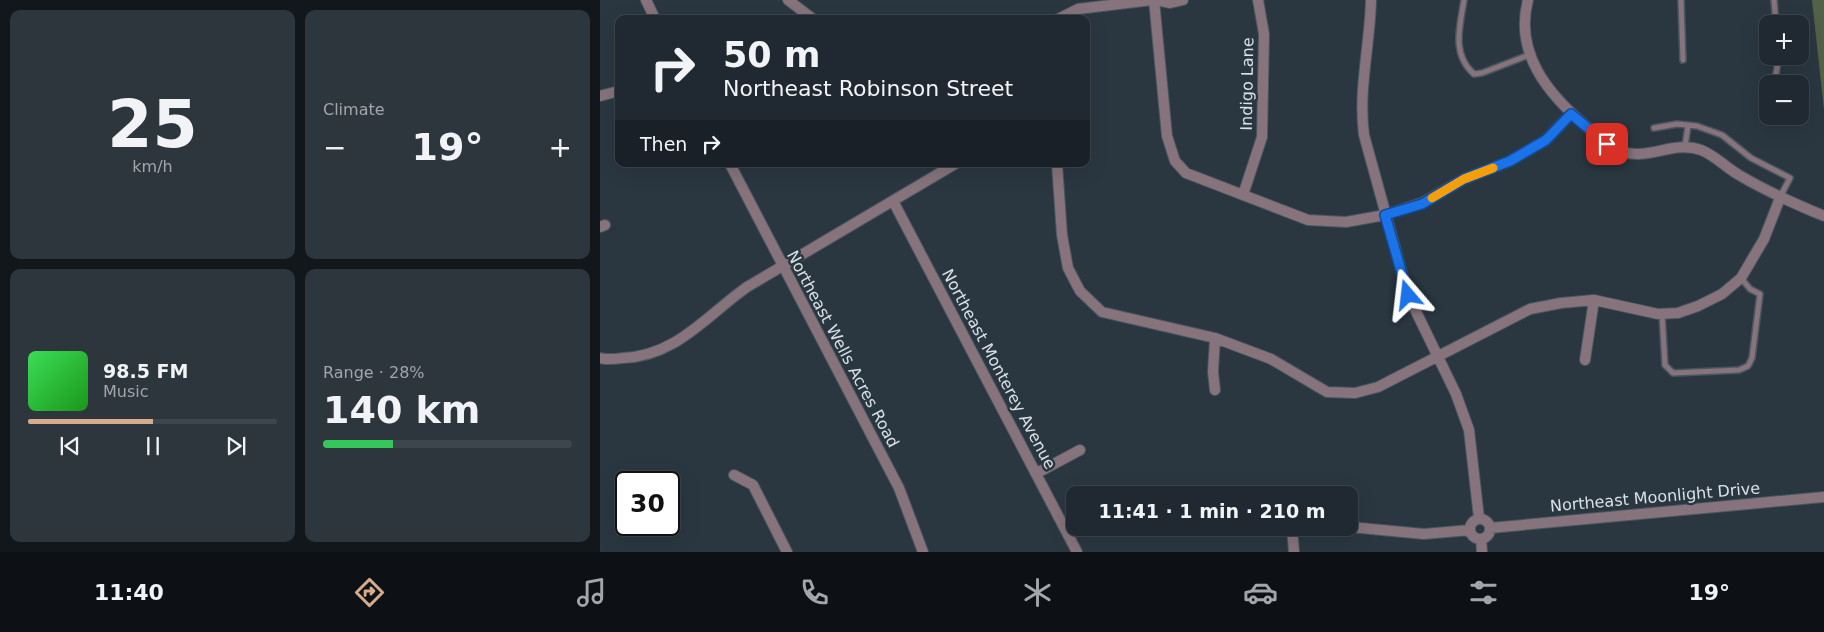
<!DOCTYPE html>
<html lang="en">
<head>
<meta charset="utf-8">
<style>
  body { margin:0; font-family:"DejaVu Sans",sans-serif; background:#2d353d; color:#f1f3f6; height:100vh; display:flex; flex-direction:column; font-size:19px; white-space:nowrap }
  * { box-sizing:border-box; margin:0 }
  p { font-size:16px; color:#a2a6ab }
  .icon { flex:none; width:28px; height:28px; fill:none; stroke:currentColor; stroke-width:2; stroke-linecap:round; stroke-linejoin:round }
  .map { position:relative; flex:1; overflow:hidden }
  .drawer { display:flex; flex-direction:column; gap:10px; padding:10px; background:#12171b; width:600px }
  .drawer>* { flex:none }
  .top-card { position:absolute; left:15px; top:15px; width:475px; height:152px; border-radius:10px; box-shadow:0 5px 20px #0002,0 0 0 1px #3d454d; background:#202931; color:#f1f3f6; overflow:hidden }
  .tools { position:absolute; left:1159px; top:15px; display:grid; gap:10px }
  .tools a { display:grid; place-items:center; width:50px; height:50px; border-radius:10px; background:#202931; box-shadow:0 5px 20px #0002,0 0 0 1px #3d454d; font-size:25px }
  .speed { position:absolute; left:15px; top:471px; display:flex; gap:10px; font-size:25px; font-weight:700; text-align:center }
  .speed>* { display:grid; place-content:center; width:65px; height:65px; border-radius:50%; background:#202931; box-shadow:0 5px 20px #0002,0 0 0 1px #3d454d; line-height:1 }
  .speed .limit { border:2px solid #111; border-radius:8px; background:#fff; color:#111 }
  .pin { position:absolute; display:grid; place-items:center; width:42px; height:42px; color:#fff; margin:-21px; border-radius:10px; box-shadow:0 2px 8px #0006 }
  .me { position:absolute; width:55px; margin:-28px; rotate:343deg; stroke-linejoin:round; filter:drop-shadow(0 0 4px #0008) }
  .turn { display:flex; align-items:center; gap:18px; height:105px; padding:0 25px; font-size:22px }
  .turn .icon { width:65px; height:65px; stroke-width:2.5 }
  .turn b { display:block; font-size:35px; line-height:42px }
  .then { display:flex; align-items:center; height:48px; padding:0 25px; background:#0003; gap:10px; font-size:19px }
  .big { font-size:38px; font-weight:800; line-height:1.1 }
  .drawer .card { flex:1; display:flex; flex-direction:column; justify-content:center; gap:8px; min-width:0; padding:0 18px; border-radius:10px; background:#2d353d }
  .drawer .dial { align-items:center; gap:0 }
  .dial b { font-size:65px; line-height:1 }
  .song { display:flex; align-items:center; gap:15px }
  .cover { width:60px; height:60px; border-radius:8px; background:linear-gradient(135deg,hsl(130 70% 55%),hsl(120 70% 35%)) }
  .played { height:5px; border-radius:2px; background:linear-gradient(90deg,#d6ab8b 50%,#3d454d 50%) }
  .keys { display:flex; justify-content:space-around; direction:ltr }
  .heat { display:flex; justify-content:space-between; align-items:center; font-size:28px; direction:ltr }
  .charge { height:8px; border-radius:4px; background:linear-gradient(90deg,#34c759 28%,#3d454d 0) }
  .drawer .tiles { flex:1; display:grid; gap:10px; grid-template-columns:repeat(2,1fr) }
  .trip { position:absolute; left:466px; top:486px; width:292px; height:50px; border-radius:10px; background:#202931; box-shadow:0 5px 20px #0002,0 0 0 1px #3d454d; font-weight:800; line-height:50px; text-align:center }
  .tab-bar { display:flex; height:80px; justify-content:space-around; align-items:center; background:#0d1014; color:#a2a6ab }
  .tab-bar .icon { width:35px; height:35px }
  .tab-bar .on { color:#d6ab8b }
  .tab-bar b { font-size:22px; color:#f1f3f6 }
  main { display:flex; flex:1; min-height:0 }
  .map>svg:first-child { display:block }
  .green { fill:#536148 }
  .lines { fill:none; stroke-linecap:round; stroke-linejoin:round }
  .service-casing { stroke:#4a565f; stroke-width:8 }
  .minor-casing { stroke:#4a565f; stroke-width:12 }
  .tertiary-casing { stroke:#4a565f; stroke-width:12 }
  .service { stroke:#86737b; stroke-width:5 }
  .minor { stroke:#86737b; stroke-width:10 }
  .tertiary { stroke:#86737b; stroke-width:10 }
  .route-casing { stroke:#114b97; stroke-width:12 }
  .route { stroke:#1a73e8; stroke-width:9 }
  .slow { stroke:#f59e0b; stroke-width:9 }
  .labels { text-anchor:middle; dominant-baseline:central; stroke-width:5; stroke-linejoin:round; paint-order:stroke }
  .street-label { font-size:16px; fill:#d9e1e7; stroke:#2a3741 }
</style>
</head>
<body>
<main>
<section class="drawer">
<div class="tiles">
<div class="card dial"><b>25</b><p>km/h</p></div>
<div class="card"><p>Climate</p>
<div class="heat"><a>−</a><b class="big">19°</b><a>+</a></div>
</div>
<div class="card">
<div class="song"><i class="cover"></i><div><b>98.5 FM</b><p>Music</p></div></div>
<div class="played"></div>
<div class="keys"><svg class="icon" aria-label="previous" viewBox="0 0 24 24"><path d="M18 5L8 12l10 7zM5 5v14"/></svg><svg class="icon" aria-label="pause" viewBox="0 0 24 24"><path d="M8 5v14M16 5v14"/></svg><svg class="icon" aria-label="next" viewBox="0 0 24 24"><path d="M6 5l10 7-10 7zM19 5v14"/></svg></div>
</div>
<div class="card"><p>Range · 28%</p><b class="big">140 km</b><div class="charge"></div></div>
</div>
</section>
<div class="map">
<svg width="1224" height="552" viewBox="0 0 1224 552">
  <rect width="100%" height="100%" fill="#2a3741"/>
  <path class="green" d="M1212 0H1224V110Z"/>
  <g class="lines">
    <defs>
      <path id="service" d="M864 0C860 26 851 54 874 74L882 73 929 55
        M1081 0 1083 60
        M1174 0 1176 24
        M1170 84 1176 74 1179 56
        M1054 128 1077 124 1097 126 1122 135 1151 158 1190 178 1180 197
        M1085 146 1088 126
        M1062 314 1065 365 1073 373 1139 370 1148 366 1152 358 1160 294 1150 289 1141 278"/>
      <path id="minor" d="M46 0 55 19
        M188 0 213 19
        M554 0 567 136 575 161 586 173 708 220 746 222 785 215 822 203 864 179 910 161 946 140 971 114
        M771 0C770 45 758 90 764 135L808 295 856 394 869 430 879 518
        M928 0C914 53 948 94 986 126 997 136 1009 147 1023 152 1049 160 1075 140 1101 150 1116 156 1125 167 1139 175 1166 191 1195 204 1224 216
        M0 96 19 91
        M130 164 299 488 323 552
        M457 164 462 235 468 268 480 291 502 312 615 338 671 359 727 392 755 393 778 387 930 309 961 303 994 300 1058 314 1078 313 1098 306 1122 294 1141 278 1164 239 1180 198
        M643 195 662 137 664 34 658 0
        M293 201 477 552
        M0 227 5 225
        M615 338 613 372 615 390
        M985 360 994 300
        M437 473 480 450
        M134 475 153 485 187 552
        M870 529a10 10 0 1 1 20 0a10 10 0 1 1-20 0Z
        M750 527 824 534 870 530
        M692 528 694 552
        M890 528 1224 497
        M616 531 659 528
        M881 539 882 552"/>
      <path id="tertiary" d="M556 0 570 3 583 0
        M458 19 478 9 552 0
        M0 358C8 360 15 359 23 358 76 356 106 316 147 287L355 164"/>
    </defs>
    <use href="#service" class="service-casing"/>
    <use href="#minor" class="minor-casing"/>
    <use href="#tertiary" class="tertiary-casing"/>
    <use href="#service" class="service"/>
    <use href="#minor" class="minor"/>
    <use href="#tertiary" class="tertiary"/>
  </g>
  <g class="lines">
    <defs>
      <path id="route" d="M808 295 785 215 822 204 864 179 910 161 946 140 971 114 1007 144"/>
    </defs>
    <use href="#route" class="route-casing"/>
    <use href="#route" class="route"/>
    <path class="slow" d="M832 198 864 179 893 168"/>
  </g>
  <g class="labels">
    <g class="street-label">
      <text transform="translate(647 84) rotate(-89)">Indigo Lane</text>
      <text transform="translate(243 349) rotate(62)">Northeast Wells Acres Road</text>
      <text transform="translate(399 369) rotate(62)">Northeast Monterey Avenue</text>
      <text transform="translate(1055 497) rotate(-5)">Northeast Moonlight Drive</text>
    </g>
  </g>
</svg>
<div class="tools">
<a>+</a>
<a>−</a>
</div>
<div class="speed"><div class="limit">30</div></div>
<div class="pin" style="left:1007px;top:144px;background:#d93025"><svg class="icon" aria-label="arrive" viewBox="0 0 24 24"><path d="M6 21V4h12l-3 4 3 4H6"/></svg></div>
<svg class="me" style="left:808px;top:295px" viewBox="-20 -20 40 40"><path d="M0-17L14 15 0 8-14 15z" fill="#1a73e8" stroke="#fff" stroke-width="4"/></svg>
<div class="trip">11:41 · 1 min · 210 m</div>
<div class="top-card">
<div class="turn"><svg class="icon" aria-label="right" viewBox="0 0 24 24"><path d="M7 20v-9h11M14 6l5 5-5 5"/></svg><div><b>50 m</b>Northeast Robinson Street</div></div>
<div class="then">Then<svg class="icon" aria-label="right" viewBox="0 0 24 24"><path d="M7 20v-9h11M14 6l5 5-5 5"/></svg></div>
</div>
</div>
</main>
<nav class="tab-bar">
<b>11:40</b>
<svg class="icon on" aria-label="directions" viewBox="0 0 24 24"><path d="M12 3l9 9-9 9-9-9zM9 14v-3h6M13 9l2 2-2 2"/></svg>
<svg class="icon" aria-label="music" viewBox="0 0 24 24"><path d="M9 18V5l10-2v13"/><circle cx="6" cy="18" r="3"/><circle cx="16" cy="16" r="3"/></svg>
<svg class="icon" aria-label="phone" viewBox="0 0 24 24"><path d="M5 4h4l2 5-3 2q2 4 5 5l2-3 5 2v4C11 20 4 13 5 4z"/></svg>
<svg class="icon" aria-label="climate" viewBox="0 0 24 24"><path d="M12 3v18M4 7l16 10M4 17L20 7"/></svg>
<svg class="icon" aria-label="car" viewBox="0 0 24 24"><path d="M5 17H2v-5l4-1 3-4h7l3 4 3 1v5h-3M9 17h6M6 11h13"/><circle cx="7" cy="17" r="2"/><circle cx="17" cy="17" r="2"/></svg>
<svg class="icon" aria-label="filters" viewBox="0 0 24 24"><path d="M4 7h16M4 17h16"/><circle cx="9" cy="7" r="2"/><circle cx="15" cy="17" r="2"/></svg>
<b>19°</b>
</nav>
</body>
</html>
